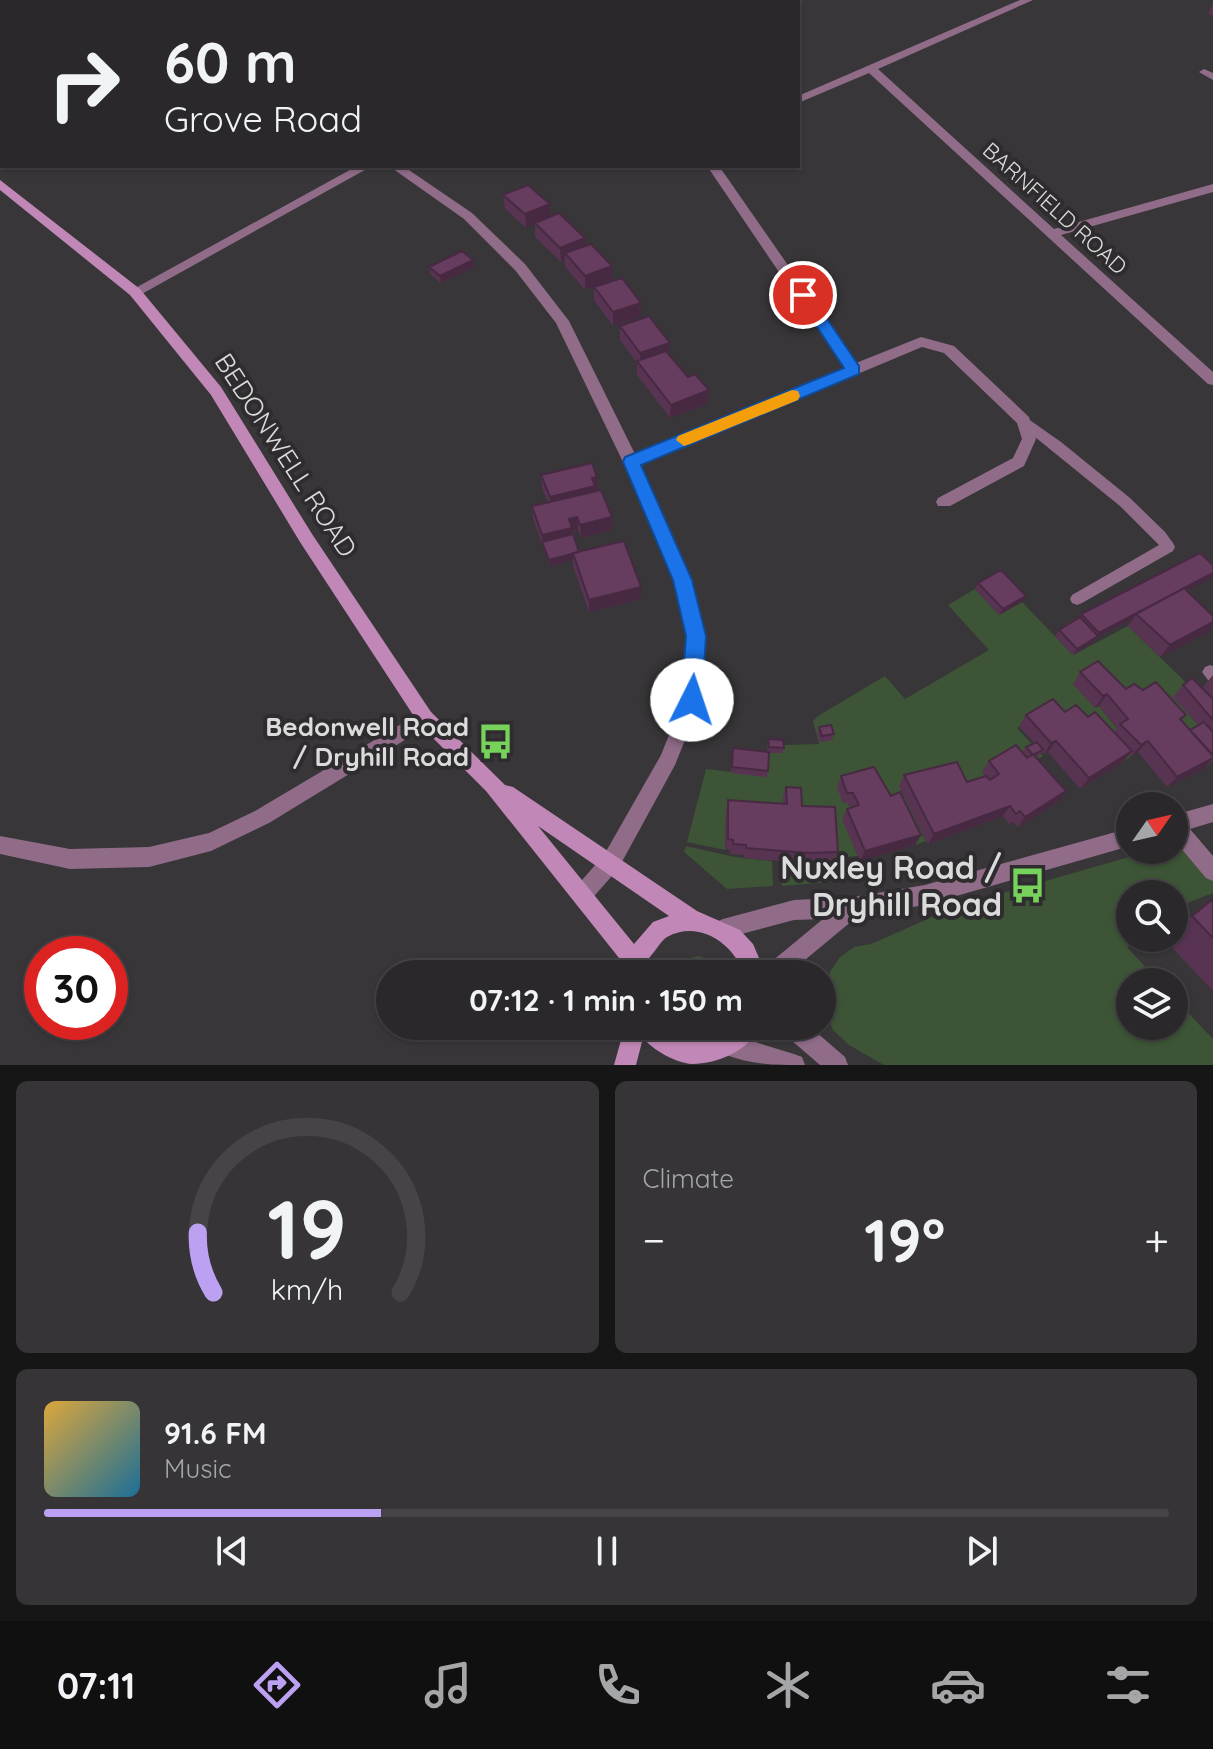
<!DOCTYPE html>
<html lang="en">
<head>
<meta charset="utf-8">
<style>
  body { margin:0; font-family:Quicksand,sans-serif; background:#363436; color:#f1f3f6; height:100vh; display:flex; flex-direction:column; font-size:30px; white-space:nowrap }
  * { box-sizing:border-box; margin:0 }
  p { font-size:26px; color:#a5a6a8 }
  .icon { flex:none; width:44px; height:44px; fill:none; stroke:currentColor; stroke-width:2; stroke-linecap:round; stroke-linejoin:round }
  .map { position:relative; height:1065px; overflow:hidden }
  .side { display:flex; flex-direction:column; gap:16px; padding:16px; background:#171617; flex:1 }
  .side>* { flex:none }
  .guide { position:absolute; left:0px; top:0px; width:800px; height:168px; box-shadow:0 2px 6px #0004,0 0 0 2px #464447; background:#2a282a; color:#f1f3f6; overflow:hidden }
  .needle { width:52px; rotate:56deg }
  .controls { position:absolute; left:1116px; top:792px; display:grid; gap:16px }
  .controls a { display:grid; place-items:center; width:72px; height:72px; border-radius:50%; background:#2a282a; box-shadow:0 2px 6px #0004,0 0 0 2px #464447; font-size:40px }
  .speed { position:absolute; left:24px; top:936px; display:flex; gap:16px; font-size:40px; font-weight:700; text-align:center }
  .speed>* { display:grid; place-content:center; width:104px; height:104px; border-radius:50%; background:#2a282a; box-shadow:0 2px 6px #0004,0 0 0 2px #464447; line-height:1 }
  .speed .limit { border:12px solid #d22; background:#fff; color:#111 }
  .pin { position:absolute; display:grid; place-items:center; width:68px; height:68px; color:#fff; margin:-34px; border:4px solid #fff; border-radius:50%; box-shadow:0 2px 8px #0007 }
  .me { position:absolute; width:88px; margin:-44px; rotate:4deg; stroke-linejoin:round; filter:drop-shadow(0 0 6px #0008) }
  .turn { display:flex; align-items:center; gap:28px; height:168px; padding:0 32px; font-size:36px }
  .turn .icon { width:104px; height:104px; stroke-width:2.5 }
  .turn b { display:block; font-size:56px; line-height:68px }
  .big { font-size:60px; font-weight:700; line-height:1.1 }
  .side .widget { flex:1; display:flex; flex-direction:column; justify-content:center; gap:12px; min-width:0; padding:0 28px; border-radius:12px; background:#363436 }
  .side .dial { align-items:center; gap:0 }
  .dial svg { height:208px; overflow:visible; fill:none; stroke:#464447; stroke-width:7; stroke-linecap:round; text-anchor:middle }
  .dial text { fill:#f1f3f6; stroke:none }
  .song { display:flex; align-items:center; gap:24px }
  .cover { width:96px; height:96px; border-radius:12px; background:linear-gradient(135deg,hsl(40 70% 55%),hsl(200 70% 35%)) }
  .played { height:8px; border-radius:4px; background:linear-gradient(90deg,#bca0f2 30%,#464447 30%) }
  .keys { display:flex; justify-content:space-around; direction:ltr }
  .heat { display:flex; justify-content:space-between; align-items:center; font-size:44px; direction:ltr }
  .side .tiles { flex:1; display:grid; gap:16px; grid-template-columns:1fr 1fr }
  .widget:last-child { grid-column:span 2 }
  .trip { position:absolute; left:376px; top:960px; width:460px; height:80px; border-radius:40px; background:#2a282a; box-shadow:0 2px 6px #0004,0 0 0 2px #464447; font-weight:700; line-height:80px; text-align:center }
  .dock { display:flex; height:128px; justify-content:space-around; align-items:center; background:#111011; color:#a5a6a8 }
  .dock .icon { width:56px; height:56px }
  .dock .current { color:#bca0f2 }
  .dock b { font-size:36px; color:#f1f3f6 }
  .map>svg:first-child { display:block }
  .green { fill:#3d5436 }
  .lines { fill:none; stroke-linecap:round; stroke-linejoin:round }
  .lane { fill:#906c89; fill-rule:evenodd }
  .street { fill:#906c89; fill-rule:evenodd }
  .secondary { fill:#c188b7; fill-rule:evenodd }
  .wall { fill:#583452 }
  .shaded-wall { fill:#472a42 }
  .building { fill:#663c5f; stroke:#472a42; stroke-width:2 }
  .route { fill:#1a73e8; stroke:#114b97; stroke-width:2 }
  .slow { fill:#f59e0b }
  .labels { text-anchor:middle; dominant-baseline:central; stroke-width:8; stroke-linejoin:round; paint-order:stroke }
  .far-street-label { font-size:22px; fill:#dcdbdc; stroke:#2e2c2e }
  .street-label { font-size:26px; fill:#dcdbdc; stroke:#2e2c2e }
  .poi-label { font-size:26px; font-weight:bold; fill:#dcdbdc; stroke:#2e2c2e; text-anchor:end }
  .near-poi-label { font-size:32px; font-weight:bold; fill:#dcdbdc; stroke:#2e2c2e; text-anchor:end }
</style>
</head>
<body>
<div class="map">
<svg width="1213" height="1065" viewBox="0 0 1213 1065">
  <rect width="100%" height="100%" fill="#383638"/>
  <path class="green" d="M975 589 999 615 1022 602 1073 655 1128 626 1213 709 1201 726 1185 736 1099 706 1119 731 1112 735 1131 756 1123 762 1087 724 1045 711 1017 728 1043 756 992 785 899 786 926 841 915 845 848 803 855 816 843 820 858 856 833 858 784 798V814L726 811 725 850 687 842 706 769 766 776 767 752 782 745 819 744 813 721 818 716 885 676 905 699 989 650 948 605Z
    M1183 841 1213 880V893L1174 908V894H1130V938H1137L1127 947 1159 982H1130V1026H1174V998L1213 1039V1065H884L849 1045 833 1030 826 1014 824 996 830 972 840 957 854 947 871 944 955 907 1153 850H1174V844Z
    M686 846 735 857 772 861 773 886 727 889 684 852Z
    M781 861 823 862 828 882 782 886Z
    M698 956 708 959 723 974H669L680 961Z"/>
  <g class="lines">
    <path class="lane" d="M1024 416 1061 442 1130 498 1165 532 1173 543 1175 547 1173 551 1082 603 1077 605 1072 603 1070 599 1072 595 1159 545 1120 506 1019 424 1018 421Z
      M1210 665 1213 666V682L1208 680 1202 672 1205 667Z"/>
    <path class="street" d="M267 0H280L266 2Z
      M671 0H685L670 2Z
      M1020 0H1033L878 69 1054 229 1213 184V192L1061 235 1213 372V385L1208 384 869 73 798 103V96Z
      M1204 69 1213 73V80L1199 72Z
      M357 166H372L140 295H130L128 292Z
      M389 166H403L472 213 525 264 569 321 635 454 844 368 707 166H719L856 363 921 337 954 346 1029 417 1036 439 1024 466 950 506H938L936 502 938 498 1013 458 1022 439 1017 423 944 353 922 347 640 465 690 580 705 636 701 700 675 765 618 869 589 902 582 905 575 902 572 895 575 888 604 855 661 755 683 700 687 636 674 580 623 462 556 323 515 270 464 219Z
      M425 710 431 712 434 718 431 724 269 823 211 851 149 867 70 869 0 854V836L70 849 149 847 209 833 255 811Z
      M1213 804V822L1190 829 1213 856V881L1206 878 1174 840V815Z
      M1130 828V846L925 905 858 916 788 974H761L765 967 823 919 794 920 723 939 716 936 713 929 716 922 723 919 794 900 853 897 925 885Z
      M781 1026H809L845 1057 848 1065H820L784 1034Z
      M729 1034 794 1054 802 1057 805 1065C773 1065 751 1065 721 1053L718 1045 721 1037Z"/>
    <path class="secondary" d="M0 180 140 289 221 387 312 534 431 712 505 785 513 787 697 911 740 930 753 944 766 974H744C734 944 699 919 667 937 662 940 658 947 654 952 648 959 644 964 643 974H621L623 963 486 791 419 724 300 542 211 395 130 295 0 190ZM538 826 669 916 653 922 634 944Z
      M625 1026H661C680 1047 714 1044 733 1026H760C750 1050 718 1064 692 1064 676 1063 653 1050 643 1038L636 1065H614Z"/>
  </g>
  <path class="wall" d="M1213 3V16L1208 14Z
    M503 195 550 204V217L612 266V280L585 290 565 267V260L561 262 535 237V224L526 228 505 209Z
    M429 267H474L441 283 430 274Z
    M594 287 641 303V316L613 326 594 300Z
    M620 326 670 343 669 355 688 377 709 390 707 404 670 418 637 375V363L620 340Z
    M541 475 597 477 598 490 612 530 581 538 578 530 572 531 579 552 641 599 589 612 573 566V560L550 566 533 519 532 506 548 502 542 488Z
    M978 583 1026 596 1022 602 999 615 975 589Z
    M1186 591 1208 632 1160 657 1128 626 1133 619 1096 638 1094 642 1073 655 1055 636 1059 630 1079 618 1081 614Z
    M1080 672 1126 689 1143 690 1186 715 1181 721 1190 730 1198 725 1173 697 1183 685 1202 688 1213 675V761L1204 769 1167 787 1138 752 1131 756 1130 754 1123 762 1080 789 1048 752 1044 754 1042 752 1036 758 1058 802 1018 827 1013 822 1009 824 1003 816 928 844 899 786 904 775 967 782 985 776 982 772 989 761 1023 752 1026 747 1034 743 1019 726 1026 715 1065 712 1088 717 1114 732 1117 728 1099 706 1095 708 1073 684Z
    M819 727 834 734 832 740 820 742 817 733Z
    M768 739 784 748 782 753H769L767 777 731 773 733 748 767 752Z
    M841 776 891 796 921 835 915 845 860 861 842 819 847 809 851 808 848 803H843L837 787Z
    M786 787 838 852 833 862 804 863 744 858V855L730 854V850L725 849 726 811 728 800 783 804V797Z
    M1213 899V991L1164 939 1174 938V931Z"/>
  <path class="shaded-wall" d="M744 0H777L771 2H739Z
    M550 204V217L526 228 525 214Z
    M585 238 586 252 565 253V260L561 262 560 248Z
    M473 260 474 267 441 283 440 276Z
    M612 266V280L585 290V276Z
    M641 303V316L613 326V312Z
    M670 343 669 357 640 367V353Z
    M709 390 707 404 670 418 671 405Z
    M597 477 598 490 551 510 550 497 592 478Z
    M577 517 578 530 572 531 573 540 542 542 543 548 542 535 569 519Z
    M612 517V530L581 538 580 525Z
    M573 554V560L550 566 549 560Z
    M1213 573V577L1139 616 1136 614 1133 619 1096 638 1094 642 1073 655 1077 649 1097 637 1099 633Z
    M641 587V599L589 612V600Z
    M1026 596 1022 602 999 615 1003 609Z
    M1213 622V625L1208 632 1160 657 1170 645Z
    M1107 694 1099 706 1095 708 1103 696Z
    M1056 741 1048 752 1044 754 1051 743Z
    M1148 741 1138 752 1131 756 1141 745Z
    M1132 751 1123 762 1080 789 1089 778Z
    M1213 758 1204 769 1167 787 1177 777Z
    M1066 791 1058 802 1018 827 1025 817Z
    M1010 806 1003 816 928 844 934 834Z
    M921 835 915 845 860 861 865 851Z"/>
  <path class="building" d="M697 0H744L739 2H692Z
    M528 185 550 204 525 214 503 195Z
    M559 213 585 238 560 248 535 223Z
    M591 244 612 266 585 276 565 253Z
    M462 251 473 260 440 276 429 267Z
    M622 278 641 303 613 312 594 287Z
    M649 316 670 343 640 353 620 326Z
    M666 351 688 377 695 374 709 390 671 405 637 361Z
    M592 463 597 477 592 478 595 486 550 497 541 475Z
    M601 490 612 517 580 525 577 517 569 519 572 528 542 535 532 506Z
    M573 534 579 552 549 560 542 542Z
    M624 541 641 587 589 600 573 553Z
    M1200 553 1213 565V573L1099 633 1081 614Z
    M1001 570 1026 596 1003 609 978 583Z
    M1184 588 1213 616V622L1170 645 1136 614Z
    M1080 617 1098 636 1077 649 1059 630Z
    M1098 661 1126 689 1134 684 1143 690 1156 682 1186 715 1180 719 1213 756V758L1177 777 1148 741 1141 745 1120 724 1128 719 1107 694 1103 696 1080 672Z
    M1192 678 1213 699V720L1183 685Z
    M1053 699 1065 712 1076 705 1088 717 1095 712 1132 751 1089 778 1056 741 1051 743 1026 715Z
    M1204 722 1213 732V755L1190 730Z
    M831 725 834 734 822 736 819 727Z
    M768 739 783 740 784 748 769 747Z
    M1037 742 1043 750 1033 755 1026 747Z
    M1016 745 1027 758 1033 754 1066 791 1025 817 1020 811 1016 814 1010 806 934 834 904 775 957 762 967 782 986 776 990 780 999 774 989 761Z
    M733 748 769 752 768 771 732 767Z
    M874 767 891 796 900 792 921 835 865 851 847 809 859 805 853 793H847L841 776Z
    M786 787 801 788 802 806 835 807 838 852 807 853 746 848V845L733 844V840L728 839V800L787 804Z
    M1213 899V938L1192 916Z"/>
  <path class="route" d="M803 290 809 292 859 366V374L641 465 692 580 706 636 702 700 699 706 692 709 684 706 681 700 686 636 673 580 623 462 625 457 844 368 796 295Z"/>
  <path class="slow" d="M792 390 798 391 800 396 798 400 690 444 684 446 676 440 678 436Z"/>
  <defs>
    <symbol id="bus-bare" viewBox="-9 -9 18 18"><path d="M-5-6H5V4H4V6H2V4H-2V6H-4V4H-5ZM-3.5-4V0h7V-4ZM-3.5 1.2v1.5H-2V1.2ZM2 1.2v1.5H3.5V1.2Z" fill="#76d25a" stroke="#2e2c2e" stroke-width="2.5" paint-order="stroke"/></symbol>
  </defs>
  <g fill-rule="evenodd">
    <use href="#bus-bare" x="470" y="716" width="51" height="51"/>
    <use href="#bus-bare" x="1002" y="860" width="51" height="51"/>
  </g>
  <g class="labels">
    <g class="far-street-label">
      <text transform="translate(1055 208) rotate(42)">BARNFIELD ROAD</text>
    </g>
    <g class="street-label">
      <text transform="translate(286 455) rotate(57)">BEDONWELL ROAD</text>
    </g>
    <g class="poi-label">
      <text x="469" y="726">Bedonwell Road<tspan x="469" dy="30">/ Dryhill Road</tspan></text>
    </g>
    <g class="near-poi-label">
      <text x="1002" y="867">Nuxley Road /<tspan x="1002" dy="37">Dryhill Road</tspan></text>
    </g>
  </g>
</svg>
<div class="controls">
<a><svg class="needle" viewBox="-14 -14 28 28"><path d="M0-13l5 13h-10z" fill="#e53935"/><path d="M0 13l5-13h-10z" fill="#a5a6a8"/></svg></a>
<a><svg class="icon" aria-label="search" viewBox="0 0 24 24"><circle cx="10" cy="10" r="6"/><path d="M15 15l6 6"/></svg></a>
<a><svg class="icon" aria-label="layers" viewBox="0 0 24 24"><path d="M12 4l9 5-9 5-9-5zM3 14l9 5 9-5"/></svg></a>
</div>
<div class="speed"><div class="limit">30</div></div>
<div class="pin" style="left:803px;top:295px;background:#d93025"><svg class="icon" aria-label="arrive" viewBox="0 0 24 24"><path d="M6 21V4h12l-3 4 3 4H6"/></svg></div>
<svg class="me" style="left:692px;top:700px" viewBox="-20 -20 40 40"><circle r="19" fill="#fff"/><path d="M0-13L10 11 0 6-10 11z" fill="#1a73e8"/></svg>
<div class="trip">07:12 · 1 min · 150 m</div>
<div class="guide">
<div class="turn"><svg class="icon" aria-label="right" viewBox="0 0 24 24"><path d="M7 20v-9h11M14 6l5 5-5 5"/></svg><div><b>60 m</b>Grove Road</div></div>
</div>
</div>
<section class="side">
<div class="tiles">
<div class="widget dial"><svg viewBox="0 0 100 80">
<path d="M14 69A42 42 0 1 1 86 69"/>
<path d="M14 69A42 42 0 0 1 8 46" stroke="#bca0f2"/>
<text x="50" y="56" font-size="32" font-weight="700">19</text>
<text x="50" y="72" font-size="11">km/h</text>
</svg></div>
<div class="widget"><p>Climate</p>
<div class="heat"><a>−</a><b class="big">19°</b><a>+</a></div>
</div>
<div class="widget">
<div class="song"><i class="cover"></i><div><b>91.6 FM</b><p>Music</p></div></div>
<div class="played"></div>
<div class="keys"><svg class="icon" aria-label="previous" viewBox="0 0 24 24"><path d="M18 5L8 12l10 7zM5 5v14"/></svg><svg class="icon" aria-label="pause" viewBox="0 0 24 24"><path d="M8 5v14M16 5v14"/></svg><svg class="icon" aria-label="next" viewBox="0 0 24 24"><path d="M6 5l10 7-10 7zM19 5v14"/></svg></div>
</div>
</div>
</section>
<nav class="dock">
<b>07:11</b>
<svg class="icon current" aria-label="directions" viewBox="0 0 24 24"><path d="M12 3l9 9-9 9-9-9zM9 14v-3h6M13 9l2 2-2 2"/></svg>
<svg class="icon" aria-label="music" viewBox="0 0 24 24"><path d="M9 18V5l10-2v13"/><circle cx="6" cy="18" r="3"/><circle cx="16" cy="16" r="3"/></svg>
<svg class="icon" aria-label="phone" viewBox="0 0 24 24"><path d="M5 4h4l2 5-3 2q2 4 5 5l2-3 5 2v4C11 20 4 13 5 4z"/></svg>
<svg class="icon" aria-label="climate" viewBox="0 0 24 24"><path d="M12 3v18M4 7l16 10M4 17L20 7"/></svg>
<svg class="icon" aria-label="car" viewBox="0 0 24 24"><path d="M5 17H2v-5l4-1 3-4h7l3 4 3 1v5h-3M9 17h6M6 11h13"/><circle cx="7" cy="17" r="2"/><circle cx="17" cy="17" r="2"/></svg>
<svg class="icon" aria-label="filters" viewBox="0 0 24 24"><path d="M4 7h16M4 17h16"/><circle cx="9" cy="7" r="2"/><circle cx="15" cy="17" r="2"/></svg>
</nav>
</body>
</html>
